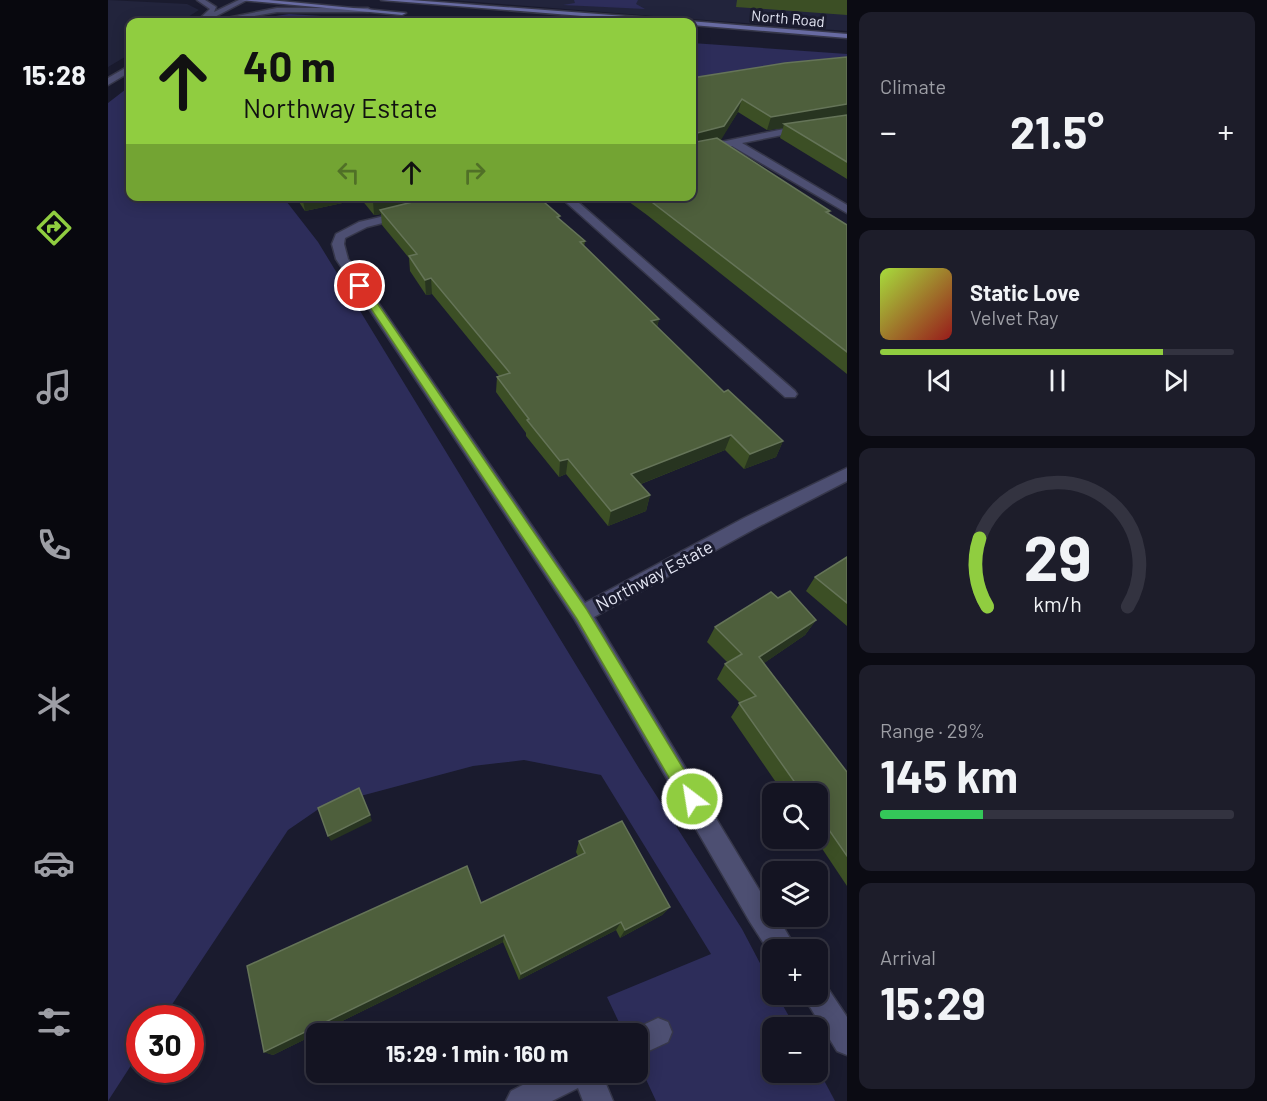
<!DOCTYPE html>
<html lang="en">
<head>
<meta charset="utf-8">
<style>
  body { margin:0; font-family:Barlow,sans-serif; background:#1d1d2a; color:#f1f3f6; height:100vh; display:flex; flex-direction:column; font-size:22px; white-space:nowrap }
  * { box-sizing:border-box; margin:0 }
  p { font-size:20px; color:#9d9ea5 }
  .icon { flex:none; width:33px; height:33px; fill:none; stroke:currentColor; stroke-width:2; stroke-linecap:round; stroke-linejoin:round }
  .map { position:relative; flex:1; overflow:hidden }
  .side { display:flex; flex-direction:column; gap:12px; padding:12px; background:#0b0b13; width:420px }
  .side>* { flex:none }
  .top-card { position:absolute; left:18px; top:18px; width:570px; height:183px; border-radius:12px; box-shadow:0 3px 15px #0003,0 0 0 2px #333340; background:#90cd40; color:#111; overflow:hidden }
  .controls { position:absolute; left:654px; top:783px; display:grid; gap:12px }
  .controls a { display:grid; place-items:center; width:66px; height:66px; border-radius:12px; background:#141422; box-shadow:0 3px 15px #0003,0 0 0 2px #333340; font-size:30px }
  .speed { position:absolute; left:18px; top:1005px; display:flex; gap:12px; font-size:30px; font-weight:700; text-align:center }
  .speed>* { display:grid; place-content:center; width:78px; height:78px; border-radius:50%; background:#141422; box-shadow:0 3px 15px #0003,0 0 0 2px #333340; line-height:1 }
  .speed .limit { border:9px solid #d22; background:#fff; color:#111 }
  .pin { position:absolute; display:grid; place-items:center; width:51px; height:51px; color:#fff; margin:-26px; border:3px solid #fff; border-radius:50%; box-shadow:0 2px 6px #0007 }
  .me { position:absolute; width:66px; margin:-33px; rotate:329deg; stroke-linejoin:round; filter:drop-shadow(0 0 4px #0008) }
  .turn { display:flex; align-items:center; gap:21px; height:126px; padding:0 18px; font-size:27px }
  .turn .icon { width:78px; height:78px; stroke-width:2.5 }
  .turn b { display:block; font-size:42px; line-height:51px }
  .lanes { display:flex; align-items:center; height:57px; padding:0 18px; background:#0003; justify-content:center; gap:30px; direction:ltr }
  .lanes .off { opacity:.35 }
  .big { font-size:45px; font-weight:700; line-height:1.1 }
  .side .widget { flex:1; display:flex; flex-direction:column; justify-content:center; gap:9px; min-width:0; padding:0 21px; border-radius:12px; background:#1d1d2a }
  .side .dial { align-items:center; gap:0 }
  .dial svg { height:156px; overflow:visible; fill:none; stroke:#333340; stroke-width:7; stroke-linecap:round; text-anchor:middle }
  .dial text { fill:#f1f3f6; stroke:none }
  .song { display:flex; align-items:center; gap:18px }
  .cover { width:72px; height:72px; border-radius:9px; background:linear-gradient(135deg,hsl(80 70% 55%),hsl(0 70% 35%)) }
  .played { height:6px; border-radius:3px; background:linear-gradient(90deg,#90cd40 80%,#333340 80%) }
  .keys { display:flex; justify-content:space-around; direction:ltr }
  .heat { display:flex; justify-content:space-between; align-items:center; font-size:33px; direction:ltr }
  .charge { height:9px; border-radius:4px; background:linear-gradient(90deg,#34c759 29%,#333340 0) }
  .trip { position:absolute; left:198px; top:1023px; width:342px; height:60px; border-radius:12px; background:#141422; box-shadow:0 3px 15px #0003,0 0 0 2px #333340; font-weight:700; line-height:60px; text-align:center }
  main { display:flex; flex:1; min-height:0 }
  .menu { display:flex; flex-direction:column; width:108px; justify-content:space-around; align-items:center; background:#08080e; color:#9d9ea5 }
  .menu .icon { width:42px; height:42px }
  .menu .on { color:#90cd40 }
  .menu b { font-size:27px; color:#f1f3f6 }
  .map>svg:first-child { display:block }
  .built { fill:#22243c }
  .green { fill:#2d2d5a }
  .lines { fill:none; stroke-linecap:round; stroke-linejoin:round }
  .minor-casing { stroke:#36374a; stroke-width:3 }
  .secondary-casing { stroke:#36374a; stroke-width:3 }
  .minor { fill:#4d4f72; fill-rule:evenodd }
  .secondary { fill:#686ba2; fill-rule:evenodd }
  .wall { fill:#3c4f25 }
  .shaded-wall { fill:#273420 }
  .building { fill:#4e5f3c; stroke:#657458; stroke-width:1.5 }
  .route { fill:#90cd40; stroke:#5e852a; stroke-width:1.5 }
  .labels { text-anchor:middle; dominant-baseline:central; stroke-width:6; stroke-linejoin:round; paint-order:stroke }
  .far-street-label { font-size:15px; fill:#e3e5f3; stroke:#1a1b2e }
  .street-label { font-size:18px; fill:#e3e5f3; stroke:#1a1b2e }
</style>
</head>
<body>
<main>
<nav class="menu">
<b>15:28</b>
<svg class="icon on" aria-label="directions" viewBox="0 0 24 24"><path d="M12 3l9 9-9 9-9-9zM9 14v-3h6M13 9l2 2-2 2"/></svg>
<svg class="icon" aria-label="music" viewBox="0 0 24 24"><path d="M9 18V5l10-2v13"/><circle cx="6" cy="18" r="3"/><circle cx="16" cy="16" r="3"/></svg>
<svg class="icon" aria-label="phone" viewBox="0 0 24 24"><path d="M5 4h4l2 5-3 2q2 4 5 5l2-3 5 2v4C11 20 4 13 5 4z"/></svg>
<svg class="icon" aria-label="climate" viewBox="0 0 24 24"><path d="M12 3v18M4 7l16 10M4 17L20 7"/></svg>
<svg class="icon" aria-label="car" viewBox="0 0 24 24"><path d="M5 17H2v-5l4-1 3-4h7l3 4 3 1v5h-3M9 17h6M6 11h13"/><circle cx="7" cy="17" r="2"/><circle cx="17" cy="17" r="2"/></svg>
<svg class="icon" aria-label="filters" viewBox="0 0 24 24"><path d="M4 7h16M4 17h16"/><circle cx="9" cy="7" r="2"/><circle cx="15" cy="17" r="2"/></svg>
</nav>
<div class="map">
<svg width="739" height="1101" viewBox="0 0 739 1101">
  <rect width="100%" height="100%" fill="#1a1b2e"/>
  <path class="built" d="M0 0 79 4 91 10 72 22H22V54L0 67Z
    M343 0H739V31L545 16Z"/>
  <path class="green" d="M466 0H530L528 4 537 9 455 5 467 3Z
    M181 14 313 22H148L161 17Z
    M584 43 739 54V68L584 85Z
    M22 86V196L175 197 210 242 532 770 634 929 664 986V994L669 995 687 1027 664 1028V1072H710V1069L727 1101H548L530 1062V1034L516 1033 499 997 603 954 493 775 416 760 365 766 215 806 180 830 55 1018H32L31 1053 0 1101V103Z"/>
  <g class="lines">
    <defs>
      <path id="minor" d="M89 0H97L108 7 106 12 131 0H139L97 22H88L102 9Z
        M169 8H260L263 10 260 12H169L118 21 114 19Z
        M19 67H22V72L0 85V78Z
        M739 119V125L705 129 634 143 739 205V213L624 146 584 154V148L705 123Z
        M451 196H463L687 391 689 394 687 397H677Z
        M298 211 302 212V216L259 227 237 238 236 244 240 259 477 603 636 518 739 468V481L648 528 486 617 664 911V916H669L689 950H664V956L642 922 467 620 228 259 224 244 228 234 251 222Z
        M710 982 717 984 739 1017V1055L729 1051 694 994H710Z
        M550 1018 560 1022 564 1032 560 1042 530 1056V1034L520 1032Z
        M440 1072H493L505 1101H475L470 1088 444 1101H398L403 1091Z"/>
      <path id="secondary" d="M133 0H161L298 13 294 15Z
        M273 0H303L571 20 575 22H549Z
        M581 21 739 34V38L584 25Z"/>
    </defs>
    <use href="#minor" class="minor-casing"/>
    <use href="#secondary" class="secondary-casing"/>
    <use href="#minor" class="minor"/>
    <use href="#secondary" class="secondary"/>
  </g>
  <path class="wall" d="M629 0H739V15L628 7Z
    M739 57V179L672 138 675 128 659 130 630 112 612 140 722 211 721 214 739 225V374L539 215 513 196H584V78Z
    M187 196H429L452 216 451 219 477 241 476 247 551 319 549 327 616 392 675 441 668 457 636 469 617 450 533 484 542 495 538 511 500 526 458 474 451 477 418 436V433L388 392 389 377 391 376 324 294 318 295 302 271 301 258 274 225 273 214 266 215 253 199 197 211Z
    M739 557V626L698 591 707 577Z
    M670 598 708 620 697 635 656 663 739 772V886L707 838H710V794H676L623 717 632 703 609 679 617 664 620 663 599 642 607 627Z
    M471 841 562 907 554 915 512 938 508 930 411 980 395 942 165 1055 156 1052 373 903 470 856 468 852Z"/>
  <path class="shaded-wall" d="M634 99 630 112 613 140 584 148 585 134Z
    M739 104V117L676 124 675 128 659 130 663 117Z
    M194 196H253V199L197 211Z
    M283 196H347L272 210 273 214 266 215 265 201Z
    M323 278 324 294 318 295 317 280Z
    M551 319 547 335 543 321Z
    M623 435 617 450 520 489 523 474Z
    M675 441 668 457 636 469 642 454Z
    M460 459 458 474 451 477 452 461Z
    M542 495 538 511 500 526 503 511Z
    M708 620 697 635 643 672 651 657Z
    M262 815 264 821 223 841 220 836Z
    M562 907 554 915 512 938 517 930Z
    M513 922 508 930 411 980 413 974Z
    M396 935 395 942 165 1055 156 1052Z"/>
  <path class="building" d="M739 57V104L663 117 634 99 616 126 585 134V140L588 142 609 138 722 211 718 212 739 225V352L536 196H584V78L677 63Z
    M739 115V162L676 124Z
    M261 196H283L265 201Z
    M329 196H429L452 216 449 217 477 241 472 242 551 319 543 321 616 392 620 390 675 441 642 454 623 435 523 474 542 495 503 511 460 459 452 461 419 420 421 419 389 377 402 373 323 278 317 280 301 256 309 254 272 210Z
    M739 557V603L707 577Z
    M682 591 708 620 651 657 739 772V856L710 814V794H695L631 703 648 696 617 664 634 654 607 627 663 592 670 598Z
    M251 788 262 815 220 836 210 808Z
    M514 821 562 907 517 930 513 922 413 974 396 935 156 1052 139 966 359 866 373 903 477 853 471 841Z"/>
  <path class="route" d="M249 284H256L479 610 590 793 592 799 590 805 584 808 577 805 469 619 248 286Z"/>
  <g class="labels">
    <g class="far-street-label">
      <text transform="translate(680 18) rotate(5)">North Road</text>
    </g>
    <g class="street-label">
      <text transform="translate(546 575) rotate(-28)">Northway Estate</text>
    </g>
  </g>
</svg>
<div class="controls">
<a><svg class="icon" aria-label="search" viewBox="0 0 24 24"><circle cx="10" cy="10" r="6"/><path d="M15 15l6 6"/></svg></a>
<a><svg class="icon" aria-label="layers" viewBox="0 0 24 24"><path d="M12 4l9 5-9 5-9-5zM3 14l9 5 9-5"/></svg></a>
<a>+</a>
<a>−</a>
</div>
<div class="speed"><div class="limit">30</div></div>
<div class="pin" style="left:252px;top:286px;background:#d93025"><svg class="icon" aria-label="arrive" viewBox="0 0 24 24"><path d="M6 21V4h12l-3 4 3 4H6"/></svg></div>
<svg class="me" style="left:584px;top:799px" viewBox="-20 -20 40 40"><circle r="17" fill="#90cd40" stroke="#fff" stroke-width="3"/><path d="M0-11L8 9 0 5-8 9z" fill="#fff"/></svg>
<div class="trip">15:29 · 1 min · 160 m</div>
<div class="top-card">
<div class="turn"><svg class="icon" aria-label="ahead" viewBox="0 0 24 24"><path d="M12 20V5M6 11l6-6 6 6"/></svg><div><b>40 m</b>Northway Estate</div></div>
<div class="lanes"><svg class="icon off" aria-label="left" viewBox="0 0 24 24"><path d="M17 20v-9H6M10 6l-5 5 5 5"/></svg><svg class="icon" aria-label="ahead" viewBox="0 0 24 24"><path d="M12 20V5M6 11l6-6 6 6"/></svg><svg class="icon off" aria-label="right" viewBox="0 0 24 24"><path d="M7 20v-9h11M14 6l5 5-5 5"/></svg></div>
</div>
</div>
<section class="side">
<div class="widget"><p>Climate</p>
<div class="heat"><a>−</a><b class="big">21.5°</b><a>+</a></div>
</div>
<div class="widget">
<div class="song"><i class="cover"></i><div><b>Static Love</b><p>Velvet Ray</p></div></div>
<div class="played"></div>
<div class="keys"><svg class="icon" aria-label="previous" viewBox="0 0 24 24"><path d="M18 5L8 12l10 7zM5 5v14"/></svg><svg class="icon" aria-label="pause" viewBox="0 0 24 24"><path d="M8 5v14M16 5v14"/></svg><svg class="icon" aria-label="next" viewBox="0 0 24 24"><path d="M6 5l10 7-10 7zM19 5v14"/></svg></div>
</div>
<div class="widget dial"><svg viewBox="0 0 100 80">
<path d="M14 69A42 42 0 1 1 86 69"/>
<path d="M14 69A42 42 0 0 1 10 34" stroke="#90cd40"/>
<text x="50" y="56" font-size="32" font-weight="700">29</text>
<text x="50" y="72" font-size="11">km/h</text>
</svg></div>
<div class="widget"><p>Range · 29%</p><b class="big">145 km</b><div class="charge"></div></div>
<div class="widget"><p>Arrival</p><b class="big">15:29</b></div>
</section>
</main>
</body>
</html>
